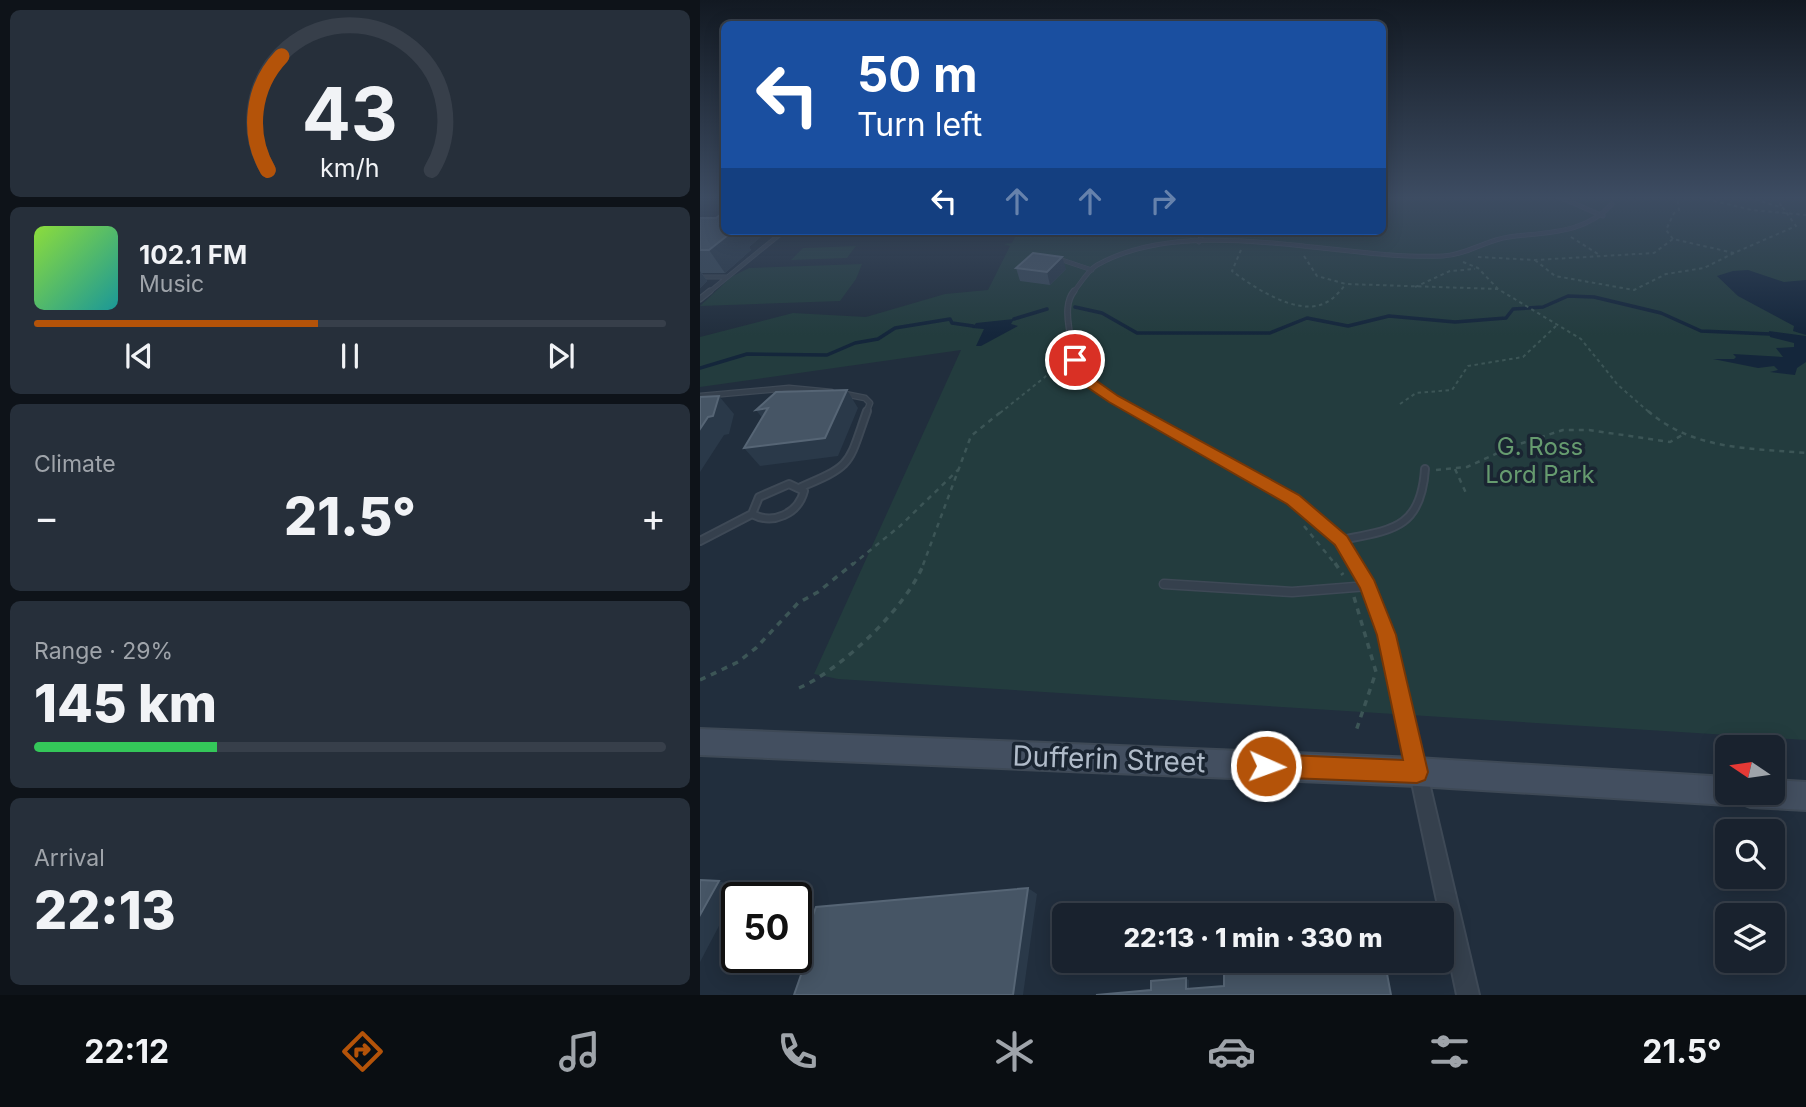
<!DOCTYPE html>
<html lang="en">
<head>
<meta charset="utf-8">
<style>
  body { margin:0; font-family:Inter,sans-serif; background:#262f3a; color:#f1f3f6; height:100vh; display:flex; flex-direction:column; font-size:26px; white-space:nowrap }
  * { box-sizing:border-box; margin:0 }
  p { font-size:23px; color:#9fa4aa }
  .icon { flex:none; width:38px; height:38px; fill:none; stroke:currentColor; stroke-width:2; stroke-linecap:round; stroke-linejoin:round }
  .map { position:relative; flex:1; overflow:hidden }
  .side { display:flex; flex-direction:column; gap:10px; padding:10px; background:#0e1319; width:700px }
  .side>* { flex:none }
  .top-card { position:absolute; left:21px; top:21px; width:665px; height:214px; border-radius:10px; box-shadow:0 4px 18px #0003,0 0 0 2px #373f4a; background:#1a4fa0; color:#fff; overflow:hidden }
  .needle { width:46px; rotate:283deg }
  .fabs { position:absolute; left:1015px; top:735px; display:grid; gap:14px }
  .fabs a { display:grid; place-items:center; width:70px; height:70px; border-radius:10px; background:#19222e; box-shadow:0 4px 18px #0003,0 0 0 2px #373f4a; font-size:35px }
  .speed { position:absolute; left:21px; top:882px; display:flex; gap:14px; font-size:35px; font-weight:700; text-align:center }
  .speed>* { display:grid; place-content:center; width:91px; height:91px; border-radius:50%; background:#19222e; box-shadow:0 4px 18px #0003,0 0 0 2px #373f4a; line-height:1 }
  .speed .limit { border:4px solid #111; border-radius:10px; background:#fff; color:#111 }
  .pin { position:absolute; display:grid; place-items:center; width:60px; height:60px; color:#fff; margin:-30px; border:4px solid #fff; border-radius:50%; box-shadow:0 2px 7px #0007 }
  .me { position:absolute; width:77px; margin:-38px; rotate:92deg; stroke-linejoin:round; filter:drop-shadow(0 0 5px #0008) }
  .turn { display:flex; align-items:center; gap:24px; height:147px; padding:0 21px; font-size:32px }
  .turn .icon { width:91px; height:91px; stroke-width:2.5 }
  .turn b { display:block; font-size:49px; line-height:60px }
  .lanes { display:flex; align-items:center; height:66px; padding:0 21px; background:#0003; justify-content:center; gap:35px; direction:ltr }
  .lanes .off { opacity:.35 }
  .big { font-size:52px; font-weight:800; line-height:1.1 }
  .side .tile { flex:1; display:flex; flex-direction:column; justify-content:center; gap:10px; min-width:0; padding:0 24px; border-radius:10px; background:#262f3a }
  .side .dial { align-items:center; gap:0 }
  .dial svg { height:182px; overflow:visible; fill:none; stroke:#373f4a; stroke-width:7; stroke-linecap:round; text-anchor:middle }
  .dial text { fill:#f1f3f6; stroke:none }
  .song { display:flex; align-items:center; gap:21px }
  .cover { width:84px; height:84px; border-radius:10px; background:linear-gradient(135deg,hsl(90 70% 55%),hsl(180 70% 35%)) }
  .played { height:7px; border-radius:4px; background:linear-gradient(90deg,#b45309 45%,#373f4a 45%) }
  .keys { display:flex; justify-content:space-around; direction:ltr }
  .heat { display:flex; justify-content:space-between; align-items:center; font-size:38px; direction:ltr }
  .charge { height:10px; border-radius:5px; background:linear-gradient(90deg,#34c759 29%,#373f4a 0) }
  .trip { position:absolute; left:352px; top:903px; width:402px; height:70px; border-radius:10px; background:#19222e; box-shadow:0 4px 18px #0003,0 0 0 2px #373f4a; font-weight:800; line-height:70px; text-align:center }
  .tab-bar { display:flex; height:112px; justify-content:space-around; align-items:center; background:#0a0e12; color:#9fa4aa }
  .tab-bar .icon { width:49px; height:49px }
  .tab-bar .on { color:#b45309 }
  .tab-bar b { font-size:32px; color:#f1f3f6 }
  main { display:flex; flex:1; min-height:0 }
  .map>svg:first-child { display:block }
  .green { fill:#233c3e }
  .water { fill:#14263b }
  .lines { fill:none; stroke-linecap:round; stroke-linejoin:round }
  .stream { stroke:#14263b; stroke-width:3.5 }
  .service-far3-casing { stroke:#3e4956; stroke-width:5 }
  .service-far2-casing { stroke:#3e4956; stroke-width:7 }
  .service-far1-casing { stroke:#3e4956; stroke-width:10 }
  .service-casing { stroke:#3e4956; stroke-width:11 }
  .minor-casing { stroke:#3e4956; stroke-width:4 }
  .secondary-casing { stroke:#3e4956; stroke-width:4 }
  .path-far2 { stroke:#3c5556; stroke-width:2; stroke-dasharray:3.5 3.5; stroke-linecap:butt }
  .path-far1 { stroke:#3c5556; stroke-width:2.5; stroke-dasharray:5 5; stroke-linecap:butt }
  .path { stroke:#3c5556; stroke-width:3.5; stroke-dasharray:6 6; stroke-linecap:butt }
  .service-far3 { stroke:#35404d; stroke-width:3.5 }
  .service-far2 { stroke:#35404d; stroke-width:4.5 }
  .service-far1 { stroke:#35404d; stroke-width:6 }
  .service { stroke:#35404d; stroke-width:8 }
  .minor { fill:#35404d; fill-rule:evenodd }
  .secondary { fill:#434f60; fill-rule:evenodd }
  .wall { fill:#394959 }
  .shaded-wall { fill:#2a3949 }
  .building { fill:#465565; stroke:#566575; stroke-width:2 }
  .route { fill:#b45309; stroke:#753606; stroke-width:2 }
  .labels { text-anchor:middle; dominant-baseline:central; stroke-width:7; stroke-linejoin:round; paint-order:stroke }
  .park-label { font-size:24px; fill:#669b6f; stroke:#1a2532 }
  .near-street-label { font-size:28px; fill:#b0bbc9; stroke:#1a2532 }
</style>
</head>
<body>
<main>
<section class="side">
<div class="tile dial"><svg viewBox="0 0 100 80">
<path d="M14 69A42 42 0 1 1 86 69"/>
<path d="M14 69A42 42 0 0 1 20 19" stroke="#b45309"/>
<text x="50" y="56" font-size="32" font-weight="700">43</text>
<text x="50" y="72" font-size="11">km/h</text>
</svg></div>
<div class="tile">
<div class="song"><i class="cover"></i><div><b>102.1 FM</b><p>Music</p></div></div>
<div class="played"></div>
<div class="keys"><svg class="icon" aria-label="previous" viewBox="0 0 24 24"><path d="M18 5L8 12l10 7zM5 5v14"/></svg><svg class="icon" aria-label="pause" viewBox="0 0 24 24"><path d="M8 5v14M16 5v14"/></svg><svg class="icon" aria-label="next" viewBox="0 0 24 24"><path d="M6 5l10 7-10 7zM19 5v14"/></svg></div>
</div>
<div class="tile"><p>Climate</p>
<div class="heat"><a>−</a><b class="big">21.5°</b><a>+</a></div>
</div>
<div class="tile"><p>Range · 29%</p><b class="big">145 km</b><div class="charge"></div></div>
<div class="tile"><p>Arrival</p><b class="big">22:13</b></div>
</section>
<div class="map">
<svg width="1106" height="995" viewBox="0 0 1106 995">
  <rect width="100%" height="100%" fill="#212e3d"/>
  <path class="green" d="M683 196H1106V740L138 679 114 674 261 350 0 387V337L93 313 166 317 245 294 288 290 310 246 304 244 312 243 318 231H682Z
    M156 246 147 258 91 260 103 248Z
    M162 264 156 279 140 301 0 306 31 277 49 268Z"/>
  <path class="water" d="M1048 270 1084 282 1106 280V335L1093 331 1094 326 1038 296 1017 276 1033 271Z
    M314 319 311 324 318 326 281 346H276L284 329 272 328 276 323Z
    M1069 331 1106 336V362L1097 368 1095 375 1070 372 1078 370 1074 366 1058 368 1013 359H1034L1036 357 1033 354 1083 357 1076 348 1094 347V343L1070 337Z"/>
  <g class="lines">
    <path class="stream" d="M375 307 402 313 437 333H570L607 318 648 326 689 316 755 322 806 318 813 309 843 307 868 296 894 297 961 313 1001 331 1070 334
      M314 319 347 309
      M0 368 47 354 127 355 155 343 178 339 195 328 250 319 252 323 273 326"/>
    <defs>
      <path id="service-far3" d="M857 196 903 216
        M499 242 503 231
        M359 259 392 270
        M0 277H27
        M8 293 84 231
        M373 293C380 284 388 270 397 265 492 212 639 261 743 256 766 255 786 240 809 237 847 232 885 234 912 204"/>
      <path id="service-far2" d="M374 291C366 301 367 315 369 328 375 373 401 392 439 413
        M0 299 10 291
        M145 394 165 398 170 403 166 413
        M0 396 89 388 131 392"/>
      <path id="service-far1" d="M435 411 571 485 641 540 654 565
        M89 484 104 491C98 514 73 525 52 514L59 497Z
        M101 487C154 465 148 464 167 411
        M641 540C692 530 721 529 725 469
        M0 541 52 514"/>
      <path id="service" d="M653 563 677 607 710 739
        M464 584 592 592 668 586"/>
      <path id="minor" d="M711 732 717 734 719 740 779 995H757L742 923V915H740L703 740 705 734Z"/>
      <path id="secondary" d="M0 729 717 758 1027 777V793H1073V780L1106 782V810L1050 807 1040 803 1038 798 1027 805 717 786 0 755Z"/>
    </defs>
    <use href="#service-far3" class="service-far3-casing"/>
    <use href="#service-far2" class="service-far2-casing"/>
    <use href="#service-far1" class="service-far1-casing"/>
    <use href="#service" class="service-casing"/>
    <use href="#minor" class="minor-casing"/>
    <use href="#secondary" class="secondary-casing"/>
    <path class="path-far2" d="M993 196 1052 210 1106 215
      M1078 196 1081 206
      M871 237 898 254
      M973 239 966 230 974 213 979 210 977 196
      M541 250 532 271C553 287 598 317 625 303 634 299 640 291 646 284
      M604 256 617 276 646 284 798 289
      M778 257 835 260 954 253 973 239 1034 253 1096 226 1083 208 1045 196
      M835 260 855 276 934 290 966 274 1004 268 1034 253
      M763 262 778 268 798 289 881 339 918 385 950 413
      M715 287 750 271 775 269
      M700 404 716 393 752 390 768 366 823 357 856 326
      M300 413 345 377 365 351"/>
    <path class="path-far1" d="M948 411C993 450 1049 448 1106 453
      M755 469 766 493
      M736 470 767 467 813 446 863 430H889L970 442 984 434
      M604 526 636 565
      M152 565 200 526 259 469
      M223 565 271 436 302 411"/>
    <path class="path" d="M635 563 643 575
      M654 597 676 672 655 734
      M0 680 38 662 56 648 98 603 118 592 154 563
      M99 688C142 669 207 607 224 563"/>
    <use href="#service-far3" class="service-far3"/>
    <use href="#service-far2" class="service-far2"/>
    <use href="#service-far1" class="service-far1"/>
    <use href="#service" class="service"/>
    <use href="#minor" class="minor"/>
    <use href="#secondary" class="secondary"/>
  </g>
  <path class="wall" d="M0 218 24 231H68L49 247 51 250 25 273H2L7 281 0 288Z
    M316 268 366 269 350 285 320 281Z"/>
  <path class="shaded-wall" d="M32 231H68L49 247 51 250 25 273 9 250Z
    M362 257 366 269 350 285 347 272Z
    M0 271 7 281 0 288Z
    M147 390 158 408 138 456 60 466 44 448Z
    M19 396 34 414 29 434 24 435 0 472V429Z
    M68 408 70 428 56 410Z
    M19 881 39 888 0 962V915Z
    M328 888 337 894 323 995H313Z
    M486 978 489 980V992L486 989Z"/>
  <path class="building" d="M24 212V231H33L9 250H0V218H16Z
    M333 253 362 257 347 272 316 268Z
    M147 390 125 438 44 448 68 408 56 410 76 392Z
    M19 396 13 416 8 417 0 429V397Z
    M0 880 19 881 0 915Z
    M328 888 313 995H94L102 972 92 973 116 907Z
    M685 963 691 995H396L451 990V981L486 978V989L524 986V970L590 964 591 972Z"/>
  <linearGradient id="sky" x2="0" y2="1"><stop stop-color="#121922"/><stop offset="0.59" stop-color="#3d4c62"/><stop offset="1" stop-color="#3d4c62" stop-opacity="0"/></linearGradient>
  <rect width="1106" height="335" fill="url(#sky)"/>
  <path class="route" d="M371 357H380L394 379 418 396 599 495 647 536 674 580 696 635 728 772 725 780 717 783 566 777 558 774 555 766 558 758 566 754 703 760 677 635 660 588 635 545 587 504 409 402 384 385 369 360Z"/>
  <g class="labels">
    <g class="park-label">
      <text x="840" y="446">G. Ross<tspan x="840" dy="28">Lord Park</tspan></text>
    </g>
    <g class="near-street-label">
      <text transform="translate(409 759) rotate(2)">Dufferin Street</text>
    </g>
  </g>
</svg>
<div class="fabs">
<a><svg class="needle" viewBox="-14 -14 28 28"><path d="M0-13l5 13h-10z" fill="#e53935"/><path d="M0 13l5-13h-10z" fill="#9fa4aa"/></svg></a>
<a><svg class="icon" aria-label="search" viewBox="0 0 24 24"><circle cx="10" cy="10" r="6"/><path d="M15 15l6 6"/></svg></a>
<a><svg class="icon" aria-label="layers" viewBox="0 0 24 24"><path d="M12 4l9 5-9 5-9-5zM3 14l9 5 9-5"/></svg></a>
</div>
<div class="speed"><div class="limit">50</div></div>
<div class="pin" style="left:375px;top:360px;background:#d93025"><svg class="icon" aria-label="arrive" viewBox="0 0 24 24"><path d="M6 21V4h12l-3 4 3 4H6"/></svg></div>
<svg class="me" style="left:566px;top:766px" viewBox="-20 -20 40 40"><circle r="17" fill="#b45309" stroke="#fff" stroke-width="3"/><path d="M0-11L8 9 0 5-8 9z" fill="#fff"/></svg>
<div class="trip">22:13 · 1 min · 330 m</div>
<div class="top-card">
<div class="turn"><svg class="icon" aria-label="left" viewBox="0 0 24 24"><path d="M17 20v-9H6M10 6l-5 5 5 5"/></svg><div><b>50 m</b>Turn left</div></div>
<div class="lanes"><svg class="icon" aria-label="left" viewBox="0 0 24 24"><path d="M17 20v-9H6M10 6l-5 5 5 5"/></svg><svg class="icon off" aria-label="ahead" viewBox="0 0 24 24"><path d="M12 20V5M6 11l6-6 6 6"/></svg><svg class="icon off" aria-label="ahead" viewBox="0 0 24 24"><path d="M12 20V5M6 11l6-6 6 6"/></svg><svg class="icon off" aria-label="right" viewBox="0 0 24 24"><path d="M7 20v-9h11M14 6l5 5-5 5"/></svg></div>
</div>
</div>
</main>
<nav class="tab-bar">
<b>22:12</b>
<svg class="icon on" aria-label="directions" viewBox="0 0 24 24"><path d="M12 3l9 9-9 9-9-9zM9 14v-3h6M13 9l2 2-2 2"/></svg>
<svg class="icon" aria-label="music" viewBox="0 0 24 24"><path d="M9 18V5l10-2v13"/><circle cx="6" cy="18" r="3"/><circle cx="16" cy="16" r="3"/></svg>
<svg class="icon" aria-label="phone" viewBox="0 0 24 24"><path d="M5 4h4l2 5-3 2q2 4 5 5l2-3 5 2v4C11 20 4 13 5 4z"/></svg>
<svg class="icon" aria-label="climate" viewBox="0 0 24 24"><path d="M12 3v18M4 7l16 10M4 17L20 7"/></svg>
<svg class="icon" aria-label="car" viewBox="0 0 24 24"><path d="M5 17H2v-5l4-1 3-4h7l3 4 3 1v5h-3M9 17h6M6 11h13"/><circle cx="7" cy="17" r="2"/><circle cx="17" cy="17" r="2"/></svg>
<svg class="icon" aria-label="filters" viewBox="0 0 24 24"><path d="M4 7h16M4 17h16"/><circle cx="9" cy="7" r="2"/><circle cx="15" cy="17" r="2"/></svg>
<b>21.5°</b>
</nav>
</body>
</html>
